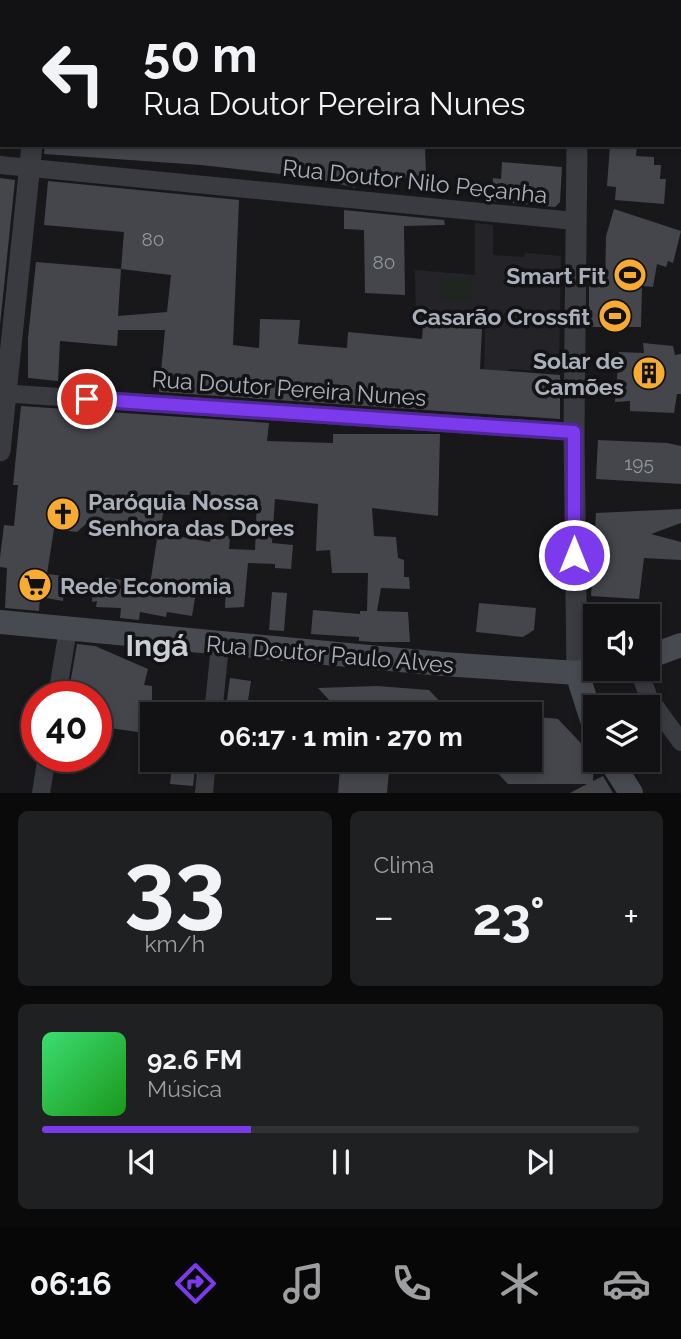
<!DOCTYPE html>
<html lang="pt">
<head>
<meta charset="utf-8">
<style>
  body { margin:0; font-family:Raleway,sans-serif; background:#1f2022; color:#f1f3f6; height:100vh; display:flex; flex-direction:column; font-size:26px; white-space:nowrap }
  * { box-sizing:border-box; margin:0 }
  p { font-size:23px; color:#9c9ea0 }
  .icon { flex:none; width:38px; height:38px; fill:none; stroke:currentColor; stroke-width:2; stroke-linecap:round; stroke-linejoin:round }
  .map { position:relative; height:793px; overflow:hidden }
  .details { display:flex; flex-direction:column; gap:18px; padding:18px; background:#0a0a0b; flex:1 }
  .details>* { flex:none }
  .hud { position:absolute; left:0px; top:0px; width:682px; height:147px; box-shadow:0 4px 10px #0003,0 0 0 2px #313234; background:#121214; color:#f1f3f6; overflow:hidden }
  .tools { position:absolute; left:583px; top:604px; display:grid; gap:14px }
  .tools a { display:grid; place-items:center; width:77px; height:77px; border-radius:0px; background:#121214; box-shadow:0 4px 10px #0003,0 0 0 2px #313234; font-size:35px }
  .speed { position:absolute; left:21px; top:681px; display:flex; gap:14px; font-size:35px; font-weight:700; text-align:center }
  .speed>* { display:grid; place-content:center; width:91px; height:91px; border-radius:50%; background:#121214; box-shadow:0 4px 10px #0003,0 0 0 2px #313234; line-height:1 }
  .speed .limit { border:10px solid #d22; background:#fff; color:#111 }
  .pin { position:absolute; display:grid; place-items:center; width:60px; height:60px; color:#fff; margin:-30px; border:4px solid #fff; border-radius:50%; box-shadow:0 2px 7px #0007 }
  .me { position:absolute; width:77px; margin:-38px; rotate:0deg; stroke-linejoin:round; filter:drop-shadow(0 0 5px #0008) }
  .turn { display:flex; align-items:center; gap:24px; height:147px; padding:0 28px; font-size:32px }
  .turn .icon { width:91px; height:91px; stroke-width:2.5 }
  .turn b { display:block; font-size:49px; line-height:60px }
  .big { font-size:52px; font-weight:700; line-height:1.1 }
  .details .tile { flex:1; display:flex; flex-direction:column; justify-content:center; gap:10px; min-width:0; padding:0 24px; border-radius:10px; background:#1f2022 }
  .details .dial { align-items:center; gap:0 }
  .dial b { font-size:91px; line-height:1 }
  .song { display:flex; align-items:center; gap:21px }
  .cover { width:84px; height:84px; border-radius:10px; background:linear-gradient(135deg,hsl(140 70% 55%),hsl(120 70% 35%)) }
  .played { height:7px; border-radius:4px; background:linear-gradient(90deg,#7c3aed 35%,#313234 35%) }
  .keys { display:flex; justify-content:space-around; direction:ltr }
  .heat { display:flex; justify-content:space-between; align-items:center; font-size:38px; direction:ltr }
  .details .tiles { flex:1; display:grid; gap:18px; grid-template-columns:1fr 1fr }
  .tile:last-child { grid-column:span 2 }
  .trip { position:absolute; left:140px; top:702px; width:402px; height:70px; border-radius:0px; background:#121214; box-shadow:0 4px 10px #0003,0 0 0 2px #313234; font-weight:700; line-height:70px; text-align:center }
  .tab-bar { display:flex; height:112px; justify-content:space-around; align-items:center; background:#070708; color:#9c9ea0 }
  .tab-bar .icon { width:49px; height:49px }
  .tab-bar .current { color:#7c3aed }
  .tab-bar b { font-size:32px; color:#f1f3f6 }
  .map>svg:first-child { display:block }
  .built { fill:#242428 }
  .green { fill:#1e261f }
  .building { fill:#44464b; fill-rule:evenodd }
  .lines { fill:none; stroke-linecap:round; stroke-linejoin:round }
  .minor { stroke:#393b40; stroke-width:18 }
  .tertiary { stroke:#393b40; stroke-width:21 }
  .secondary { stroke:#474a50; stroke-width:24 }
  .route-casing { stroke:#51269a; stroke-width:18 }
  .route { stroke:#7c3aed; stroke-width:12 }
  .labels { text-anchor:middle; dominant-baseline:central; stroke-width:7; stroke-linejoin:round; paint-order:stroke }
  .number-label { font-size:19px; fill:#90969f }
  .street-label { font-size:23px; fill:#aab0bb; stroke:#131316 }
  .poi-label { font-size:23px; font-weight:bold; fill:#aab0bb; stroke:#131316; text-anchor:end }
  .district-label { font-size:30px; font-weight:bold; fill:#cbcfd6; stroke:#131316 }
</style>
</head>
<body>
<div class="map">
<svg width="681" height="793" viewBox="0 0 681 793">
  <rect width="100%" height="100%" fill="#18181b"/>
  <path class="built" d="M475 223 493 225V255L524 257 525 253 561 256 559 372 509 369 508 379 484 378 485 327 416 324 415 270 475 275Z"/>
  <path class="green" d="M441 278 472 279 471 300 440 299Z"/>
  <path class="building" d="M45 145H425L426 175 398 179 344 177 356 188 314 178 201 165 44 154Z
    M610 145H637L636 156 654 157V165H661L660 179H666L664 204 615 200 616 187 607 186Z
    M502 162 562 167 560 202 555 207 492 201 493 178 501 179Z
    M0 178 15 180 0 325Z
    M48 181 239 200 233 345 259 348 260 319 300 320 298 344 347 348 348 332 422 339 423 326 482 329 480 369 560 375V419L159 392 165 330H118L117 346 60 341 58 381 28 378V338L36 262 121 269 124 232 44 225ZM121 269 171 275 167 312 118 316Z
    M614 209 681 231 673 263 668 261 666 267 657 264 653 287 642 286 641 327H589V286H605L606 236Z
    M344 210 444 220 445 225 404 226 405 295 365 293 364 230 344 229Z
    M643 343 673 346 675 355 681 354V394H677L674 413 630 411V401L615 402 619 352 644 353Z
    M21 406 269 423 267 441 333 443V434H440L438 516 372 508 374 536 396 537 398 558 404 560V577H409L410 589 381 588 377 611 408 612 410 642H373L359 641V637L311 634 313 610 360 614V611H367L368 573H332L330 550 316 551 318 504 275 499 272 543 293 545 291 569 275 568V564L248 563 244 607 225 608 226 589 197 586 192 616 167 612 166 617 140 612 139 620 120 618 121 608 96 607 97 601 92 602 93 582 101 583 102 577 121 580 120 588 149 591 157 539 118 535 119 525 86 524 77 532 54 529 47 574 65 576 63 601 40 597 39 611 5 608 7 568 0 567V558L4 525 14 526 18 485H13ZM166 494 257 498 255 550 229 549 230 536 211 534 210 542 160 533Z
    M598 440 667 443 681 446V484L596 479Z
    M681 509V523L651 534 681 542V560L644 558 639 599 591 596 596 513Z
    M272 592 287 593 284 631 269 630Z
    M479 603 536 608 534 630 523 637 476 632Z
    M77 644 95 646 148 669 144 685 152 686V734L96 726V696H68Z
    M230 678 251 681 246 714H225Z
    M377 686 429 690 452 714H330L331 702 318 688Z
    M530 716 558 719 594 757 593 781 603 776 613 793H570L587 784H508L485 760H530Z
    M176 760H196L193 786 170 784 172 765H175Z
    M340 768 389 771 387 793H338Z"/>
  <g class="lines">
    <path class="minor" d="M0 165 575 221
      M0 393 574 432
      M638 668 649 698 681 742
      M57 696 68 629
      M213 714 220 646
      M41 793 47 756
      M204 793 207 760"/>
    <path class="tertiary" d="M580 0V2
      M47 2V0
      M0 451 32 145
      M577 673 574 432 577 145"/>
    <path class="secondary" d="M0 622 443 664 577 673 599 668
      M648 657 681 645
      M577 673 595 729
      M610 760 631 793"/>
  </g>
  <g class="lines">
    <defs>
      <path id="route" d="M87 399 574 432V555"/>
    </defs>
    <use href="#route" class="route-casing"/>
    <use href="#route" class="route"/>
  </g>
  <defs>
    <symbol id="stadium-disc" viewBox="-11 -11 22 22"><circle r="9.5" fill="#f7ab33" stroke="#131316"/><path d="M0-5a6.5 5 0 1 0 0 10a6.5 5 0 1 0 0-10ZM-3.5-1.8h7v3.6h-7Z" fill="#111"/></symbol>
    <symbol id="building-disc" viewBox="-11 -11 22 22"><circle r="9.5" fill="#f7ab33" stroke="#131316"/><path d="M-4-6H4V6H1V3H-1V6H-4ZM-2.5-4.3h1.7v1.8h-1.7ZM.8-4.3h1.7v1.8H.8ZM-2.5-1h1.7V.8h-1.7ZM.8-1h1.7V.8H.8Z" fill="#111"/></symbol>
    <symbol id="church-disc" viewBox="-11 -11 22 22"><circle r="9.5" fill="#f7ab33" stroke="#131316"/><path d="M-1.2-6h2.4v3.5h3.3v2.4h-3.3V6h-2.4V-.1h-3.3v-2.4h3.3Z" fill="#111"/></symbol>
    <symbol id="supermarket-disc" viewBox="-11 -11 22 22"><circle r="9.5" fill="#f7ab33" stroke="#131316"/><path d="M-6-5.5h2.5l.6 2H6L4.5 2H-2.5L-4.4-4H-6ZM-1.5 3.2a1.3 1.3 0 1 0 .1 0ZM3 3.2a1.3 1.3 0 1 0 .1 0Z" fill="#111"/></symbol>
  </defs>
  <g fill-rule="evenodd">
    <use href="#stadium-disc" x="611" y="256" width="38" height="38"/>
    <use href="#stadium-disc" x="596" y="297" width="38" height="38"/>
    <use href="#building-disc" x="630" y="354" width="38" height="38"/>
    <use href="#church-disc" x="44" y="495" width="38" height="38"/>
    <use href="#supermarket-disc" x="16" y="566" width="38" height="38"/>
  </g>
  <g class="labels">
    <g class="number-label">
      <text x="153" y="239">80</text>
      <text x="384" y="262">80</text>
      <text x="639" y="463">195</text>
    </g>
    <g class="street-label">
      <text transform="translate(415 181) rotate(6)">Rua Doutor Nilo Peçanha</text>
      <text transform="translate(289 388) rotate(4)">Rua Doutor Pereira Nunes</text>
      <text transform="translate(330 654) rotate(5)">Rua Doutor Paulo Alves</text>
    </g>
    <g class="poi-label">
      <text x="606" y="275">Smart Fit</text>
      <text x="590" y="316">Casarão Crossfit</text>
      <text x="624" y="360">Solar de<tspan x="624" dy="26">Camões</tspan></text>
      <text x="88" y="501" text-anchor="start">Paróquia Nossa<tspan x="88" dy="26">Senhora das Dores</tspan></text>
      <text x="60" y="585" text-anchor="start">Rede Economia</text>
    </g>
    <g class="district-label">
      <text x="157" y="645">Ingá</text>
    </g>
  </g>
</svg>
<div class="tools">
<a><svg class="icon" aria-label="sound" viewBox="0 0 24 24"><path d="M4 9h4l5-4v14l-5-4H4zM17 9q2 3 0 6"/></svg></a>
<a><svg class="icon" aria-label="layers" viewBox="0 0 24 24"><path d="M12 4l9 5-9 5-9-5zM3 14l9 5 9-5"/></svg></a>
</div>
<div class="speed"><div class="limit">40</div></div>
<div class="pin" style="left:87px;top:399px;background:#d93025"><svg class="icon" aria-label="arrive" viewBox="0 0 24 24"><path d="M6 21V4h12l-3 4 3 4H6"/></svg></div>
<svg class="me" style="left:574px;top:555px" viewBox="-20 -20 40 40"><circle r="17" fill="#7c3aed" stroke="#fff" stroke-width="3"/><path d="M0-11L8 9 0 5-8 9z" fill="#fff"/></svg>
<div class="trip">06:17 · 1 min · 270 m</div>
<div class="hud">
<div class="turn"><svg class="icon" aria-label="left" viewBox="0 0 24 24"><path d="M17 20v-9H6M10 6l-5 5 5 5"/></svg><div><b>50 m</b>Rua Doutor Pereira Nunes</div></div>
</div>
</div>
<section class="details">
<div class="tiles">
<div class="tile dial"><b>33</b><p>km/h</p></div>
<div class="tile"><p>Clima</p>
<div class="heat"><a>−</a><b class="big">23°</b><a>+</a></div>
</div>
<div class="tile">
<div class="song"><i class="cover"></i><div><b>92.6 FM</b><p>Música</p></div></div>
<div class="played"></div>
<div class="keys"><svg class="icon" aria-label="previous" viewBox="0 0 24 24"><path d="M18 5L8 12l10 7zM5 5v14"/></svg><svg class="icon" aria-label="pause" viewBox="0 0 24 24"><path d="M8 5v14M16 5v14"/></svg><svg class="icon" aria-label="next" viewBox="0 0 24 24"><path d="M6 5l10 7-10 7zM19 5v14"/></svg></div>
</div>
</div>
</section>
<nav class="tab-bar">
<b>06:16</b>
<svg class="icon current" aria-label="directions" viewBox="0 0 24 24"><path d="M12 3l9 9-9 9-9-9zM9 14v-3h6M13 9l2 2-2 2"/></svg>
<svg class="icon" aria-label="music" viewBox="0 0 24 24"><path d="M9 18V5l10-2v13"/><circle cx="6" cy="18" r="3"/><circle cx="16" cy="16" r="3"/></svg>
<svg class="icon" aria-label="phone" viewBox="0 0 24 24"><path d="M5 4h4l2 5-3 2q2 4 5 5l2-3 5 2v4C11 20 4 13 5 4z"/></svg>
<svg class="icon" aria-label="climate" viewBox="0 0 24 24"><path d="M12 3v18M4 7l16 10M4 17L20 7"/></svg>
<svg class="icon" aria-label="car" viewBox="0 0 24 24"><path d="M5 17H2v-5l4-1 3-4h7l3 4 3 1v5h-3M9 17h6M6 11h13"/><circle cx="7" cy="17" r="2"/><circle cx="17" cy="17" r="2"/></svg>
</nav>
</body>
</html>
